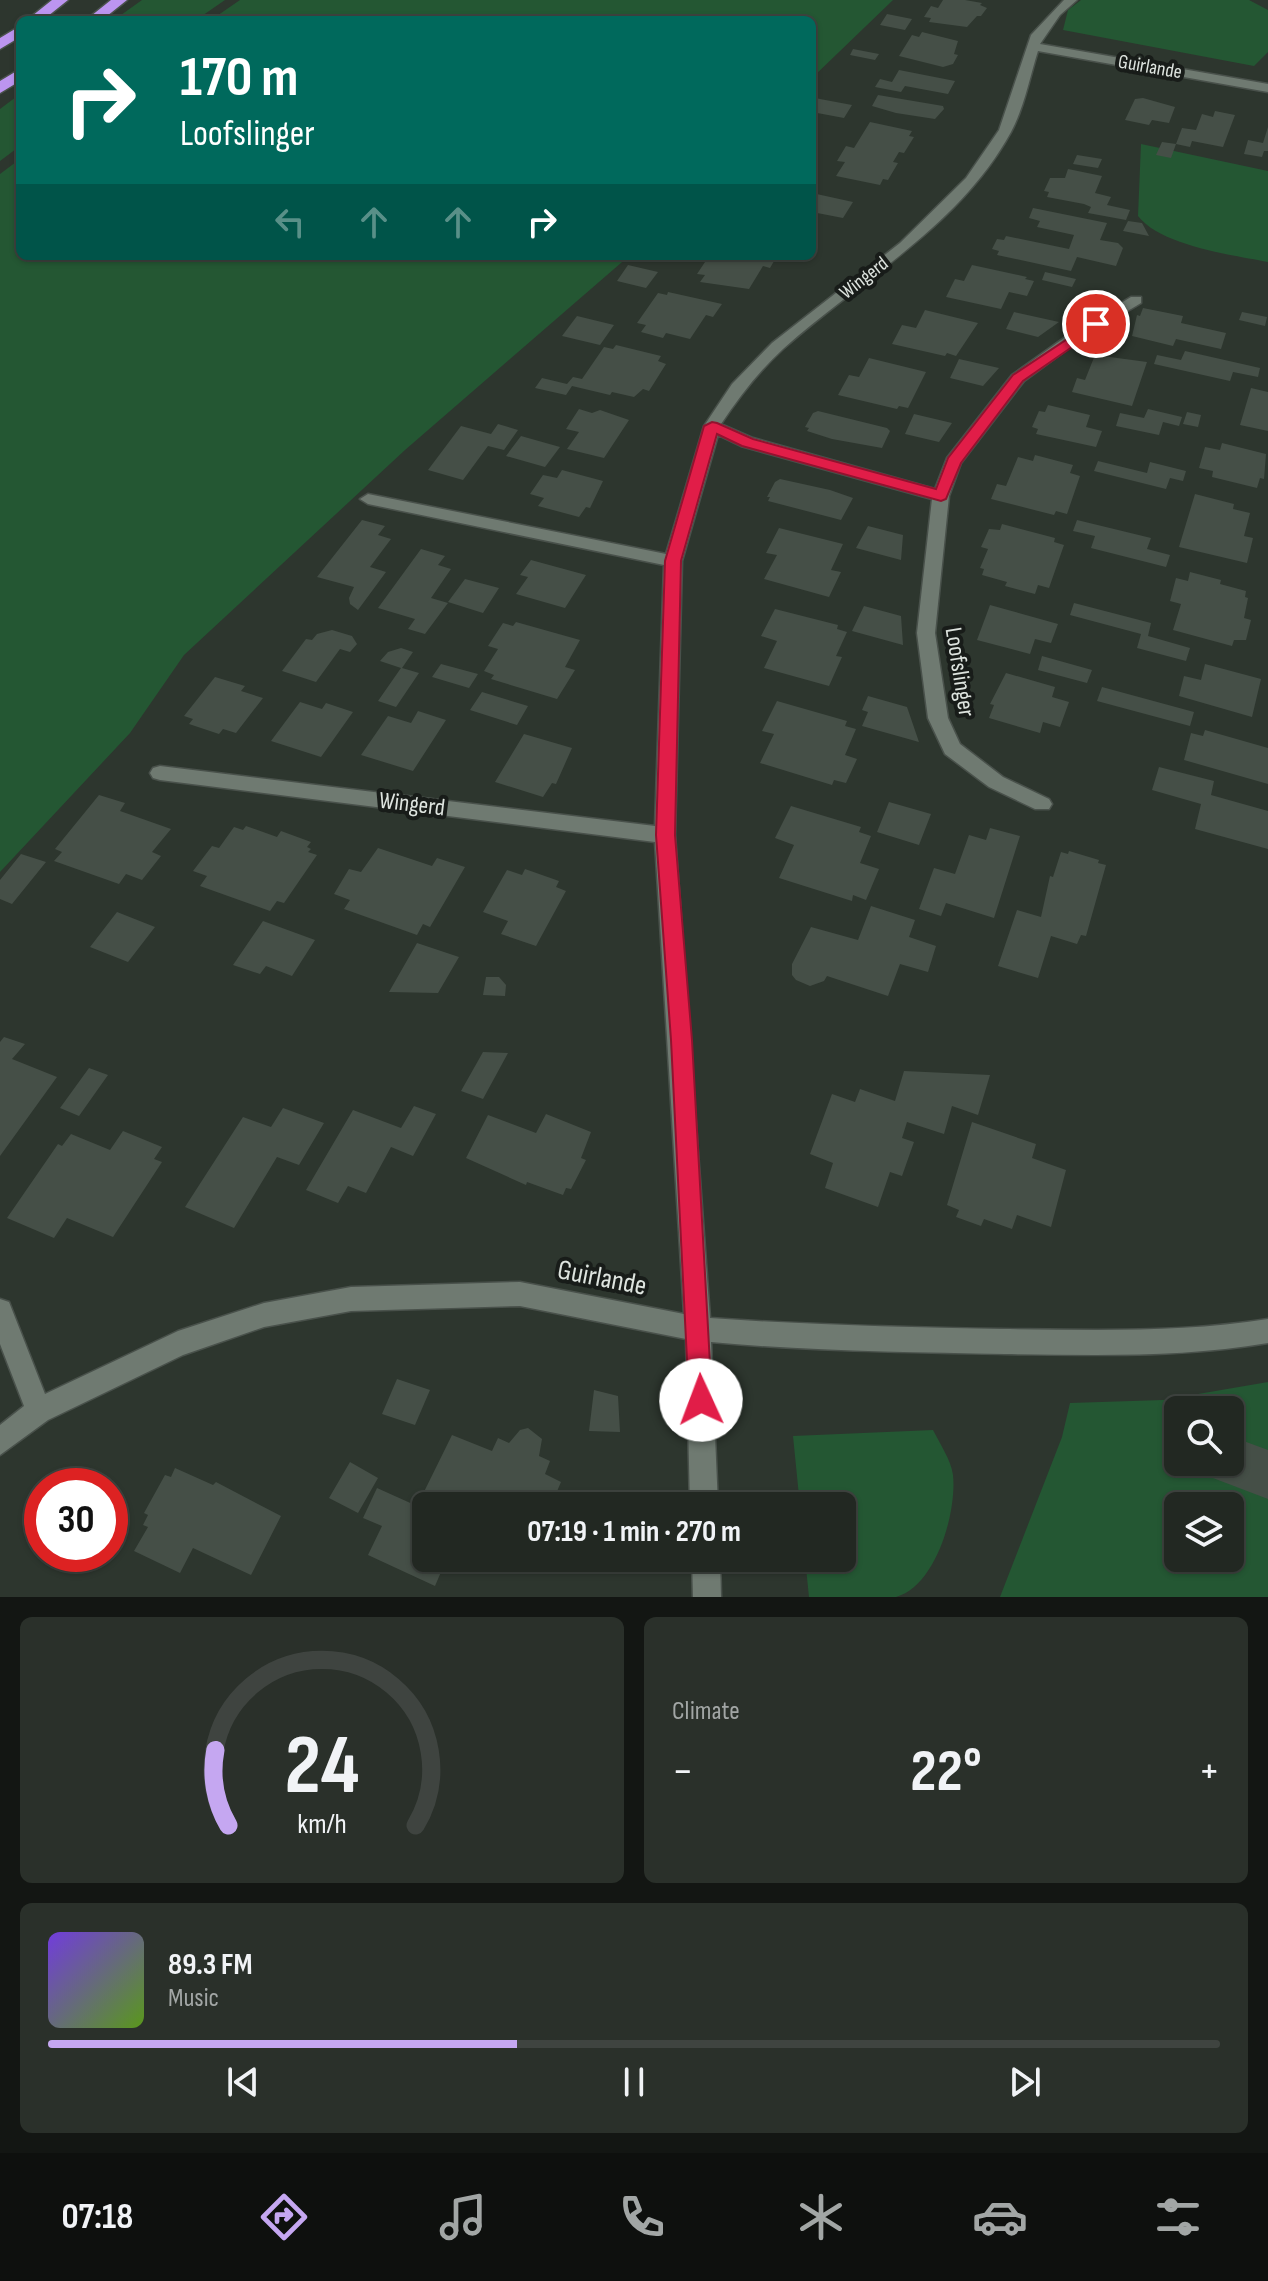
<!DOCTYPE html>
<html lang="en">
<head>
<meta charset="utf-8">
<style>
  body { margin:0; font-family:"Sofia Sans Condensed",sans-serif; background:#2a302a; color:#f1f3f6; height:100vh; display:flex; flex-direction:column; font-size:30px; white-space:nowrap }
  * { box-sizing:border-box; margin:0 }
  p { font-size:26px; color:#a2a6a5 }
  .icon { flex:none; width:44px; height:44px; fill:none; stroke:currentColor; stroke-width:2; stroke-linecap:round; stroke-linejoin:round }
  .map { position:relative; height:1597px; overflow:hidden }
  .details { display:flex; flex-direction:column; gap:20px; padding:20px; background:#131613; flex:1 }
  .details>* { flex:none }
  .hud { position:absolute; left:16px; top:16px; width:800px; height:244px; border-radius:12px; box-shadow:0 2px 6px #0004,0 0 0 2px #3f4440; background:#00695c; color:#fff; overflow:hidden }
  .controls { position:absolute; left:1164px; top:1396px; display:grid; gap:16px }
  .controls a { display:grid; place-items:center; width:80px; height:80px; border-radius:12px; background:#222822; box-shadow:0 2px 6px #0004,0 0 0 2px #3f4440; font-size:40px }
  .speed { position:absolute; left:24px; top:1468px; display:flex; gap:16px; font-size:40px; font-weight:700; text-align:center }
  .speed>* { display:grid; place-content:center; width:104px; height:104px; border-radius:50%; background:#222822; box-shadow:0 2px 6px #0004,0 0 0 2px #3f4440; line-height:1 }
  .speed .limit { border:12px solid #d22; background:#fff; color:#111 }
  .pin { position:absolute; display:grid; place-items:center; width:68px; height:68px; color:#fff; margin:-34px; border:4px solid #fff; border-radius:50%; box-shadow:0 2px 8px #0007 }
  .me { position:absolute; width:88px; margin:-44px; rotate:358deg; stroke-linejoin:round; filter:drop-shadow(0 0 6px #0008) }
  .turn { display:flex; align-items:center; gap:28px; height:168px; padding:0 32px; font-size:36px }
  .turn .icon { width:104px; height:104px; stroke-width:2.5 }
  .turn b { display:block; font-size:56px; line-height:68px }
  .lanes { display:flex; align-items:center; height:76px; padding:0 32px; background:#0003; justify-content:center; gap:40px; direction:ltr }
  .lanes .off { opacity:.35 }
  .big { font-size:60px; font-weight:700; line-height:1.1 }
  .details .card { flex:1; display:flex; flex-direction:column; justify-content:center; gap:12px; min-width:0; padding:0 28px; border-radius:12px; background:#2a302a }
  .details .dial { align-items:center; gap:0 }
  .dial svg { height:208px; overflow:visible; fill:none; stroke:#3f4440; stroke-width:7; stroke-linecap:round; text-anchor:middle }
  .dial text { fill:#f1f3f6; stroke:none }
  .song { display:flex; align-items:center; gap:24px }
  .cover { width:96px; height:96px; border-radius:12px; background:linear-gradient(135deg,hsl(260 70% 55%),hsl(90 70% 35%)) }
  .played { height:8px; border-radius:4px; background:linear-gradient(90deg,#c5a7f1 40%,#3f4440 40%) }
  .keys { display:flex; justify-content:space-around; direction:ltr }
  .heat { display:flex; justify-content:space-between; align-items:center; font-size:44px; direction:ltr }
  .details .tiles { flex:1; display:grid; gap:20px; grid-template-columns:1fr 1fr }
  .card:last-child { grid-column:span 2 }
  .trip { position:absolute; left:412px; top:1492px; width:444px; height:80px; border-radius:12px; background:#222822; box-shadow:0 2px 6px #0004,0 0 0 2px #3f4440; font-weight:700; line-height:80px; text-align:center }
  .tabs { display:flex; height:128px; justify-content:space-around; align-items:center; background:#0e100e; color:#a2a6a5 }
  .tabs .icon { width:56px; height:56px }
  .tabs .selected { color:#c5a7f1 }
  .tabs b { font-size:36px; color:#f1f3f6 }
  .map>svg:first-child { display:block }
  .green { fill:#245733; fill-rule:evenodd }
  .building { fill:#454f47 }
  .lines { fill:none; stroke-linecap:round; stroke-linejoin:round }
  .minor-casing { stroke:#49514b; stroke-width:3 }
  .motorway-casing { stroke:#49514b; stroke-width:3 }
  .minor { fill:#6f7a71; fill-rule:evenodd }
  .motorway { fill:#bc95f0; fill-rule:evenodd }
  .route { fill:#e11d48; stroke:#92132f; stroke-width:2 }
  .labels { text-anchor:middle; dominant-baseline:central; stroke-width:8; stroke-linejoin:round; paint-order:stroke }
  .far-street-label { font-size:20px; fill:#dee4df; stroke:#181c19 }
  .street-label { font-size:24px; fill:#dee4df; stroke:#181c19 }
  .near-street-label { font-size:28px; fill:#dee4df; stroke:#181c19 }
</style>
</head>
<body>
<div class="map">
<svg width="1268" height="1597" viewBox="0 0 1268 1597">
  <rect width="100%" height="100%" fill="#2d362e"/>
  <path class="green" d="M142 0H225L196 20H114Z
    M240 0H893L812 78V20H211Z
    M1081 0H1249L1268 10V52L1254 66 1063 30 1068 10Z
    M20 94V146L0 161V109Z
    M1141 144 1268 171V262C1233 255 1161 246 1138 216Z
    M20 159V256H629L405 450 184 655 130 733 0 872V174Z
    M1268 1382V1597H1000L1062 1437 1070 1403 1163 1400ZM1178 1410H1230V1462H1178ZM1178 1506H1230V1558H1178Z
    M933 1430C940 1444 951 1460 953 1475 957 1512 936 1586 896 1597 878 1597 830 1597 809 1597L805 1558H842V1506H800L793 1436Z"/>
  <path class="building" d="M943 0H965L982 3 980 5 987 8 981 16H977L967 27 929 22 931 18 924 17 931 6 938 8Z
    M887 14 912 19 905 30 880 25Z
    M922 32 958 41 954 54 958 55 953 64 943 67 899 56 912 35 919 37Z
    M853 49 879 54 875 60 850 55Z
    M899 70 955 81 948 94 905 86 901 92 875 87 880 79 892 82Z
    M878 95 943 106 944 109 935 119 896 113 872 106Z
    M812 97 820 99 852 105 844 118 812 112 816 104 812 103Z
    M1143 98 1175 107 1169 123 1152 120 1149 125 1125 120 1135 99Z
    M1215 111 1235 115 1223 147 1192 141 1190 147 1176 144 1182 128 1196 130 1202 114 1213 117Z
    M870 122 912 131 909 136 914 137 904 153 899 152 893 162 898 163 888 180 883 179 880 185 836 176 845 162 837 161 846 146 854 148Z
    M1268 127V151H1264L1262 157 1244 154 1248 140 1263 143Z
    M1162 142 1176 144 1171 158 1156 155Z
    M1077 155 1102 159 1098 168 1073 164Z
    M1068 169 1102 176 1095 193 1111 197 1107 205 1130 210 1126 220 1088 213 1091 207 1084 204 1047 197 1049 192 1044 191 1050 178H1065Z
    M812 193 853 202 843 218 812 212Z
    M1033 208 1107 223 1100 240 1118 243 1123 248 1116 266 1077 257 1071 271 997 255 999 251 992 249 997 239 1004 240 1006 236 1069 249 1074 235 1037 227 1040 221 1029 218Z
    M1128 221 1142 223 1149 236 1123 231Z
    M718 256H777L770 268 763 266 749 289 700 282 705 275 697 274 707 259 715 261Z
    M628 265 658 272 646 288 617 281Z
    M972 265 1027 277 1025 279 1034 281 1027 296 1009 292 1001 309 946 297 955 279 964 281Z
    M1045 272 1076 279 1072 287 1042 280Z
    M668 292 722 304 713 317 706 315 690 339 666 333 663 338 641 332 646 325 637 323 658 293 667 295Z
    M1143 308 1183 316 1181 323 1226 333 1221 349 1176 339 1173 346 1132 336 1137 315 1140 316Z
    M925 310 978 323 956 356 947 353 945 356 892 344 902 325 916 328Z
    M1014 312 1059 322 1038 337 1006 329Z
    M1242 312 1267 317 1265 326 1239 320Z
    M577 316 614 325 600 345 562 336Z
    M616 345 661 356 658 361 666 364 649 391 643 389 634 397 612 392 610 395 572 386 566 395 535 388 542 378 567 384 573 377 582 379 604 347 613 349Z
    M1185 351 1260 368 1258 377 1233 372 1230 381 1154 364 1157 355 1181 360Z
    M1095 355 1147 362 1132 406 1072 392 1077 378 1085 380Z
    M869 358 926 372 908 408 899 406 897 409 838 395 849 375 859 377Z
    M959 359 999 368 983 386 950 378Z
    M1251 388 1268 392V431L1240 425Z
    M1048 405 1090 415 1086 427 1102 431 1096 447 1036 434 1038 429 1032 427 1039 411 1045 412Z
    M579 409 592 413 600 410 629 420 604 458 567 449 579 432 566 429Z
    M1148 409 1182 417 1179 426 1163 422 1159 435 1116 426 1120 413 1144 418Z
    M818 411 887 428 890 431 882 448 832 439 807 431 809 428 805 427 813 413Z
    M1187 412 1201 415 1198 427 1183 424Z
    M914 414 952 423 939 442 905 434Z
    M498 424 518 430 504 450 488 446 463 480 428 470 461 426 491 434Z
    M521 436 560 447 545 467 506 456Z
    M1222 443 1266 454 1264 479 1260 478 1257 488 1212 477 1213 471 1199 468 1205 447 1220 450Z
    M1035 455 1073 465 1070 473 1080 476 1067 514 1056 511 1054 515 991 499 997 484 1006 486 1018 457 1033 461Z
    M1098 461 1147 473 1150 462 1186 471 1183 481 1170 478 1166 489 1094 471Z
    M562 470 603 481 590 508 586 507 579 517 538 506 544 498 530 494 543 475 557 478Z
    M780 479 830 490 853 498 841 520 768 501 770 497H767L775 482Z
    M1195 494 1234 504 1233 509 1250 513 1244 536 1253 538 1247 563 1179 547Z
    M362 520 385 526 378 535 391 539 370 567 386 572 358 610 350 604 349 598 354 587 317 577Z
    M1077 520 1151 538 1147 549 1170 555 1166 567 1091 548 1095 536 1073 531Z
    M1002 524 1055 538 1054 542 1064 545 1049 588 1038 585 1035 594 1005 586 1007 582 982 575 984 569 980 568 988 549 981 547 989 529 1000 530Z
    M868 526 903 535 901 560 856 548Z
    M779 528 843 544 831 570 841 572 829 597 764 579 777 555 766 553Z
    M421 549 445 556 438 565 451 569 431 598 448 603 425 634 408 629 415 619 378 608Z
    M531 560 586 575 565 608 516 594 528 577 520 575Z
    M1190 572 1221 580 1220 584 1246 591 1245 597 1248 598 1244 618 1251 620 1246 640H1234L1232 646 1173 630 1181 604 1170 601 1176 578 1188 581Z
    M465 579 499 588 483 613 448 602Z
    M1074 603 1151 623 1148 636 1190 648 1186 661 1137 648 1141 634 1070 615Z
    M990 605 1058 624 1051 643 1035 639 1030 654 977 640Z
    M864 606 901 616 903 645 852 631Z
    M775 609 838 625 837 629 847 632 836 656 842 657 829 686 764 668 777 641 761 636Z
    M516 622 580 640 565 667 575 670 557 699 491 679 494 675 484 671 498 649 488 646 503 623 513 626Z
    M332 630 352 636 357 644 350 652 340 649 316 682 282 671 306 639 312 640 317 634Z
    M401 648 413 652 402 668 419 673 396 707 378 701 401 668 380 661 388 652Z
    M1042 656 1092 670 1087 683 1038 670Z
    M441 664 478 674 469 688 432 677Z
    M1205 664 1261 679 1252 717 1179 696 1184 676 1201 680Z
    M1006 673 1055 687 1052 697 1069 702 1060 727 1043 722 1040 733 989 718 994 705 990 704Z
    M215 677 245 686 241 691 263 698 236 733 223 729 219 734 189 724 193 719 184 716Z
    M1102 687 1194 712 1190 726 1097 701Z
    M482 692 528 706 517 725 470 710Z
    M868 696 907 707 919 742 862 726 868 712 862 710Z
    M777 701 847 721 845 726 856 729 845 755 857 759 846 783 834 780 832 785 760 763 774 734 762 731Z
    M300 702 322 709 326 703 353 712 321 757 271 741Z
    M418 711 446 720 413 771 361 755 388 716 411 723Z
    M1205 730 1268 748V784L1184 760 1191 733 1203 736Z
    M524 734 572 748 556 784 552 783 543 797 495 782Z
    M1159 767 1214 781 1211 795 1268 811V849L1195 829 1201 804 1152 790Z
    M99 795 125 803 120 811 171 829 152 852 161 856 142 880 126 874 119 884 54 861 62 852 55 849Z
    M889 802 931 814 919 845 877 832Z
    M791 806 861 827 859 832 871 836 860 863 879 869 866 900 853 895 852 901 779 878 794 845 775 838Z
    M246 826 277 837 281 831 311 842 307 847 311 849 308 852 317 855 284 903 277 901 270 911 200 886 207 876 193 871 212 846 219 848 234 827 243 830Z
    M990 828 1020 836 994 918 946 903 941 916 919 909 934 868 955 874 969 835 986 840Z
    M378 848 432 866 437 858 465 867 430 927 423 924 417 935 344 909 350 900 334 894 349 869 361 872Z
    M1069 851 1099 860 1098 863 1106 865 1086 936 1081 935 1077 944 1051 936 1038 978 998 966 1017 910 1041 917 1050 876 1053 877 1061 852 1068 854Z
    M21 854 46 862 12 904 0 899V880Z
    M525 869 559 881 556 887 566 891 536 946 501 934 508 921 483 912 507 870 522 875Z
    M871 906 915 920 909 937 936 946 928 972 900 964 888 996 827 976 824 981 810 986 796 980 792 975V964L811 927 858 940Z
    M117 912 155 927 128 962 90 947Z
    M263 921 315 940 292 976 266 966 260 974 233 965Z
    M417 943 459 957 438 993 389 992Z
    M486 977H499L506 985 505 996 483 995Z
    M4 1037 25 1044 12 1059 57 1077 0 1156V1042Z
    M483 1052 508 1053 483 1099 461 1091Z
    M89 1068 108 1075 79 1116 60 1108Z
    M904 1071 990 1075 978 1115 952 1106 944 1134 907 1122 902 1138 914 1142 902 1176 890 1172 878 1207 825 1188 833 1163 810 1154 832 1094 855 1102 860 1089 895 1101Z
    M414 1106 436 1114 413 1156 391 1147 366 1193 348 1186 338 1203 306 1190 353 1110 401 1128Z
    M283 1108 324 1123 299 1165 277 1157 234 1228 185 1207 243 1117 271 1127Z
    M546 1114 591 1132 581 1158 586 1160 571 1189 566 1188 563 1195 527 1182 526 1185 466 1158 488 1115 536 1133Z
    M972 1122 1036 1144 1032 1158 1066 1170 1051 1227 1017 1215 1012 1229 984 1219 981 1226 956 1217 959 1210 947 1205Z
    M123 1131 162 1147 154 1159 162 1162 113 1237 67 1218 54 1238 7 1218 58 1144 62 1146 71 1134 110 1150Z
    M397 1379 430 1390 415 1425 382 1414Z
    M594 1390 618 1396 620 1432 589 1431Z
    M528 1428 542 1439 539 1456 550 1461 545 1474 561 1482 552 1503 559 1506H426V1558H447L435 1586 368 1555 382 1526 363 1518 377 1488 417 1506 452 1435 492 1451 498 1438 509 1443 520 1430Z
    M1230 1436 1268 1450V1499L1213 1478 1215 1462H1230Z
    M350 1462 378 1478 358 1513 329 1498Z
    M175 1468 213 1485 216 1482 281 1516 251 1575 193 1548 180 1573 134 1551 148 1527 143 1525 148 1515 144 1513 165 1475 171 1477Z"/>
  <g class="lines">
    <defs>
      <path id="minor" d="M1064 0H1077L1060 15 1040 44 1268 84V92L1038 51C1030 76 1024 108 1011 132 959 227 861 279 783 349 759 371 739 397 721 424L753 438 935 489 947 458 1012 375 1071 333 1131 297H1141V303L1081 339 1024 381 961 463 949 496 935 633 948 718 960 744 1003 777 1049 799 1052 804 1049 809H1035L989 787 945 754 928 718 917 633 932 499 741 446 718 435 682 561 675 835 710 1318C807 1325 904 1327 1001 1329 1091 1330 1180 1333 1268 1319V1343C1181 1358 1093 1355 1005 1354 907 1352 809 1351 711 1342L718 1506H690L686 1339 520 1306 351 1311 264 1327 183 1355 48 1420 0 1455V1425L24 1406 0 1344V1299L9 1302 45 1394 178 1331 264 1303 351 1287 520 1282 684 1314 655 842 160 780 153 778 150 773 153 768 160 766 655 826 664 565 368 504 360 499 368 494 666 554 704 426 732 384 772 343 900 243 966 178 999 130 1031 35Z
        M692 1558H720L721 1597H693Z"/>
      <path id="motorway" d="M52 0H68L43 20H27Z
        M111 0H127L102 20H86Z
        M20 26V37L0 49V38Z
        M20 69V81L0 93V81Z"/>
    </defs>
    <use href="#minor" class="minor-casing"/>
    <use href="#motorway" class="motorway-casing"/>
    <use href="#minor" class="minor"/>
    <use href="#motorway" class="motorway"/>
  </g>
  <path class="route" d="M1096 320 1103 324 1101 327 1023 381 961 463 946 499 941 501 742 446 717 434 681 561 675 835 692 1040 712 1400 709 1408 701 1411 692 1408 689 1400 671 1040 656 835 665 561 704 426 712 422 717 423 753 439 936 489 948 458 1013 375Z"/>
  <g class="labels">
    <g class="far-street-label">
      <text transform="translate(1150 67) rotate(10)">Guirlande</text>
      <text transform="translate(864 278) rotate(-38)">Wingerd</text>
    </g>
    <g class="street-label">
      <text transform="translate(960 672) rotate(81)">Loofslinger</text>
      <text transform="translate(412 804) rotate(7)">Wingerd</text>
    </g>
    <g class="near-street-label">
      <text transform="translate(602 1278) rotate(11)">Guirlande</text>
    </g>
  </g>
</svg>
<div class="controls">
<a><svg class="icon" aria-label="search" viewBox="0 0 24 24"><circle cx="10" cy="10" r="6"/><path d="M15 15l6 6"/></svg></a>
<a><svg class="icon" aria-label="layers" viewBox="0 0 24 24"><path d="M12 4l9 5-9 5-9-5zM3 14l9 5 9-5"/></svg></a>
</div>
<div class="speed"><div class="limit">30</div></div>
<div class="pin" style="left:1096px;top:324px;background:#d93025"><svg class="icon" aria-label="arrive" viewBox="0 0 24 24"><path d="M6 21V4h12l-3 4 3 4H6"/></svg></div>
<svg class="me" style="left:701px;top:1400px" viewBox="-20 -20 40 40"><circle r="19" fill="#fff"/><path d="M0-13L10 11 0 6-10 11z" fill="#e11d48"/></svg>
<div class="trip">07:19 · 1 min · 270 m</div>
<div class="hud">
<div class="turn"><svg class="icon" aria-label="right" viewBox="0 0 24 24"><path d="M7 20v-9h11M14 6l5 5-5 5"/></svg><div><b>170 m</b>Loofslinger</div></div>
<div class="lanes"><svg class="icon off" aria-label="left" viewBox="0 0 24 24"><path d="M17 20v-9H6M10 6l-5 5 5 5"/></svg><svg class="icon off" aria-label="ahead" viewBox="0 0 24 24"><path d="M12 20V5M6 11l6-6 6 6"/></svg><svg class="icon off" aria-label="ahead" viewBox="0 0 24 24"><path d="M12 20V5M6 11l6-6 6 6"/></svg><svg class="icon" aria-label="right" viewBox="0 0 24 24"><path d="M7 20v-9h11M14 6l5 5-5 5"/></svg></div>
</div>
</div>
<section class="details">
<div class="tiles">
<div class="card dial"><svg viewBox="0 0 100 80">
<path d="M14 69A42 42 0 1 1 86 69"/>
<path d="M14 69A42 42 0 0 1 9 40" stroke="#c5a7f1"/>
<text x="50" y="56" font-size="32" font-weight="700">24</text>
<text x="50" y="72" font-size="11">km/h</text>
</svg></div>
<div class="card"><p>Climate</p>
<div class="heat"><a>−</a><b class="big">22°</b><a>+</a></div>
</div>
<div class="card">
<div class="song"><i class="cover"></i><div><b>89.3 FM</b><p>Music</p></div></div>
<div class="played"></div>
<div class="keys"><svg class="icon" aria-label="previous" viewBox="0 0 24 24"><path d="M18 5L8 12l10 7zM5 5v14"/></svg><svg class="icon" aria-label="pause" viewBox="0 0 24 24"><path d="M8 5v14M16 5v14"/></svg><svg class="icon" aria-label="next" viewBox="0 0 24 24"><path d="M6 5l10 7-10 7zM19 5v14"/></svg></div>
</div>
</div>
</section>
<nav class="tabs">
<b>07:18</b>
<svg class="icon selected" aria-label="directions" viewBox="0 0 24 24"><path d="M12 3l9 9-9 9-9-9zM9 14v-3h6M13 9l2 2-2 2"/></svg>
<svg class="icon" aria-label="music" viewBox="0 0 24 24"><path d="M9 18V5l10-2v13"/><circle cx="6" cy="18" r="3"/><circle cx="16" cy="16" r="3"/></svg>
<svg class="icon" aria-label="phone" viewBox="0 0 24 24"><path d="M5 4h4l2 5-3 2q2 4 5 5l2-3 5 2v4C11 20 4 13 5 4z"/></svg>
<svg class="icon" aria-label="climate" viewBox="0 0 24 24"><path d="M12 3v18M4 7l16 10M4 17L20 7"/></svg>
<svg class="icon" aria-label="car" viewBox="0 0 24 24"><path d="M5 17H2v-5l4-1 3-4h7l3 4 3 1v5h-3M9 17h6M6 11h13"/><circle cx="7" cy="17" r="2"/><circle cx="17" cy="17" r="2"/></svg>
<svg class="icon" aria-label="filters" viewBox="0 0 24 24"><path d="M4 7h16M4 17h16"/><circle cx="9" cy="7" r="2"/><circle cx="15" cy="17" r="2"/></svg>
</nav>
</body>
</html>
